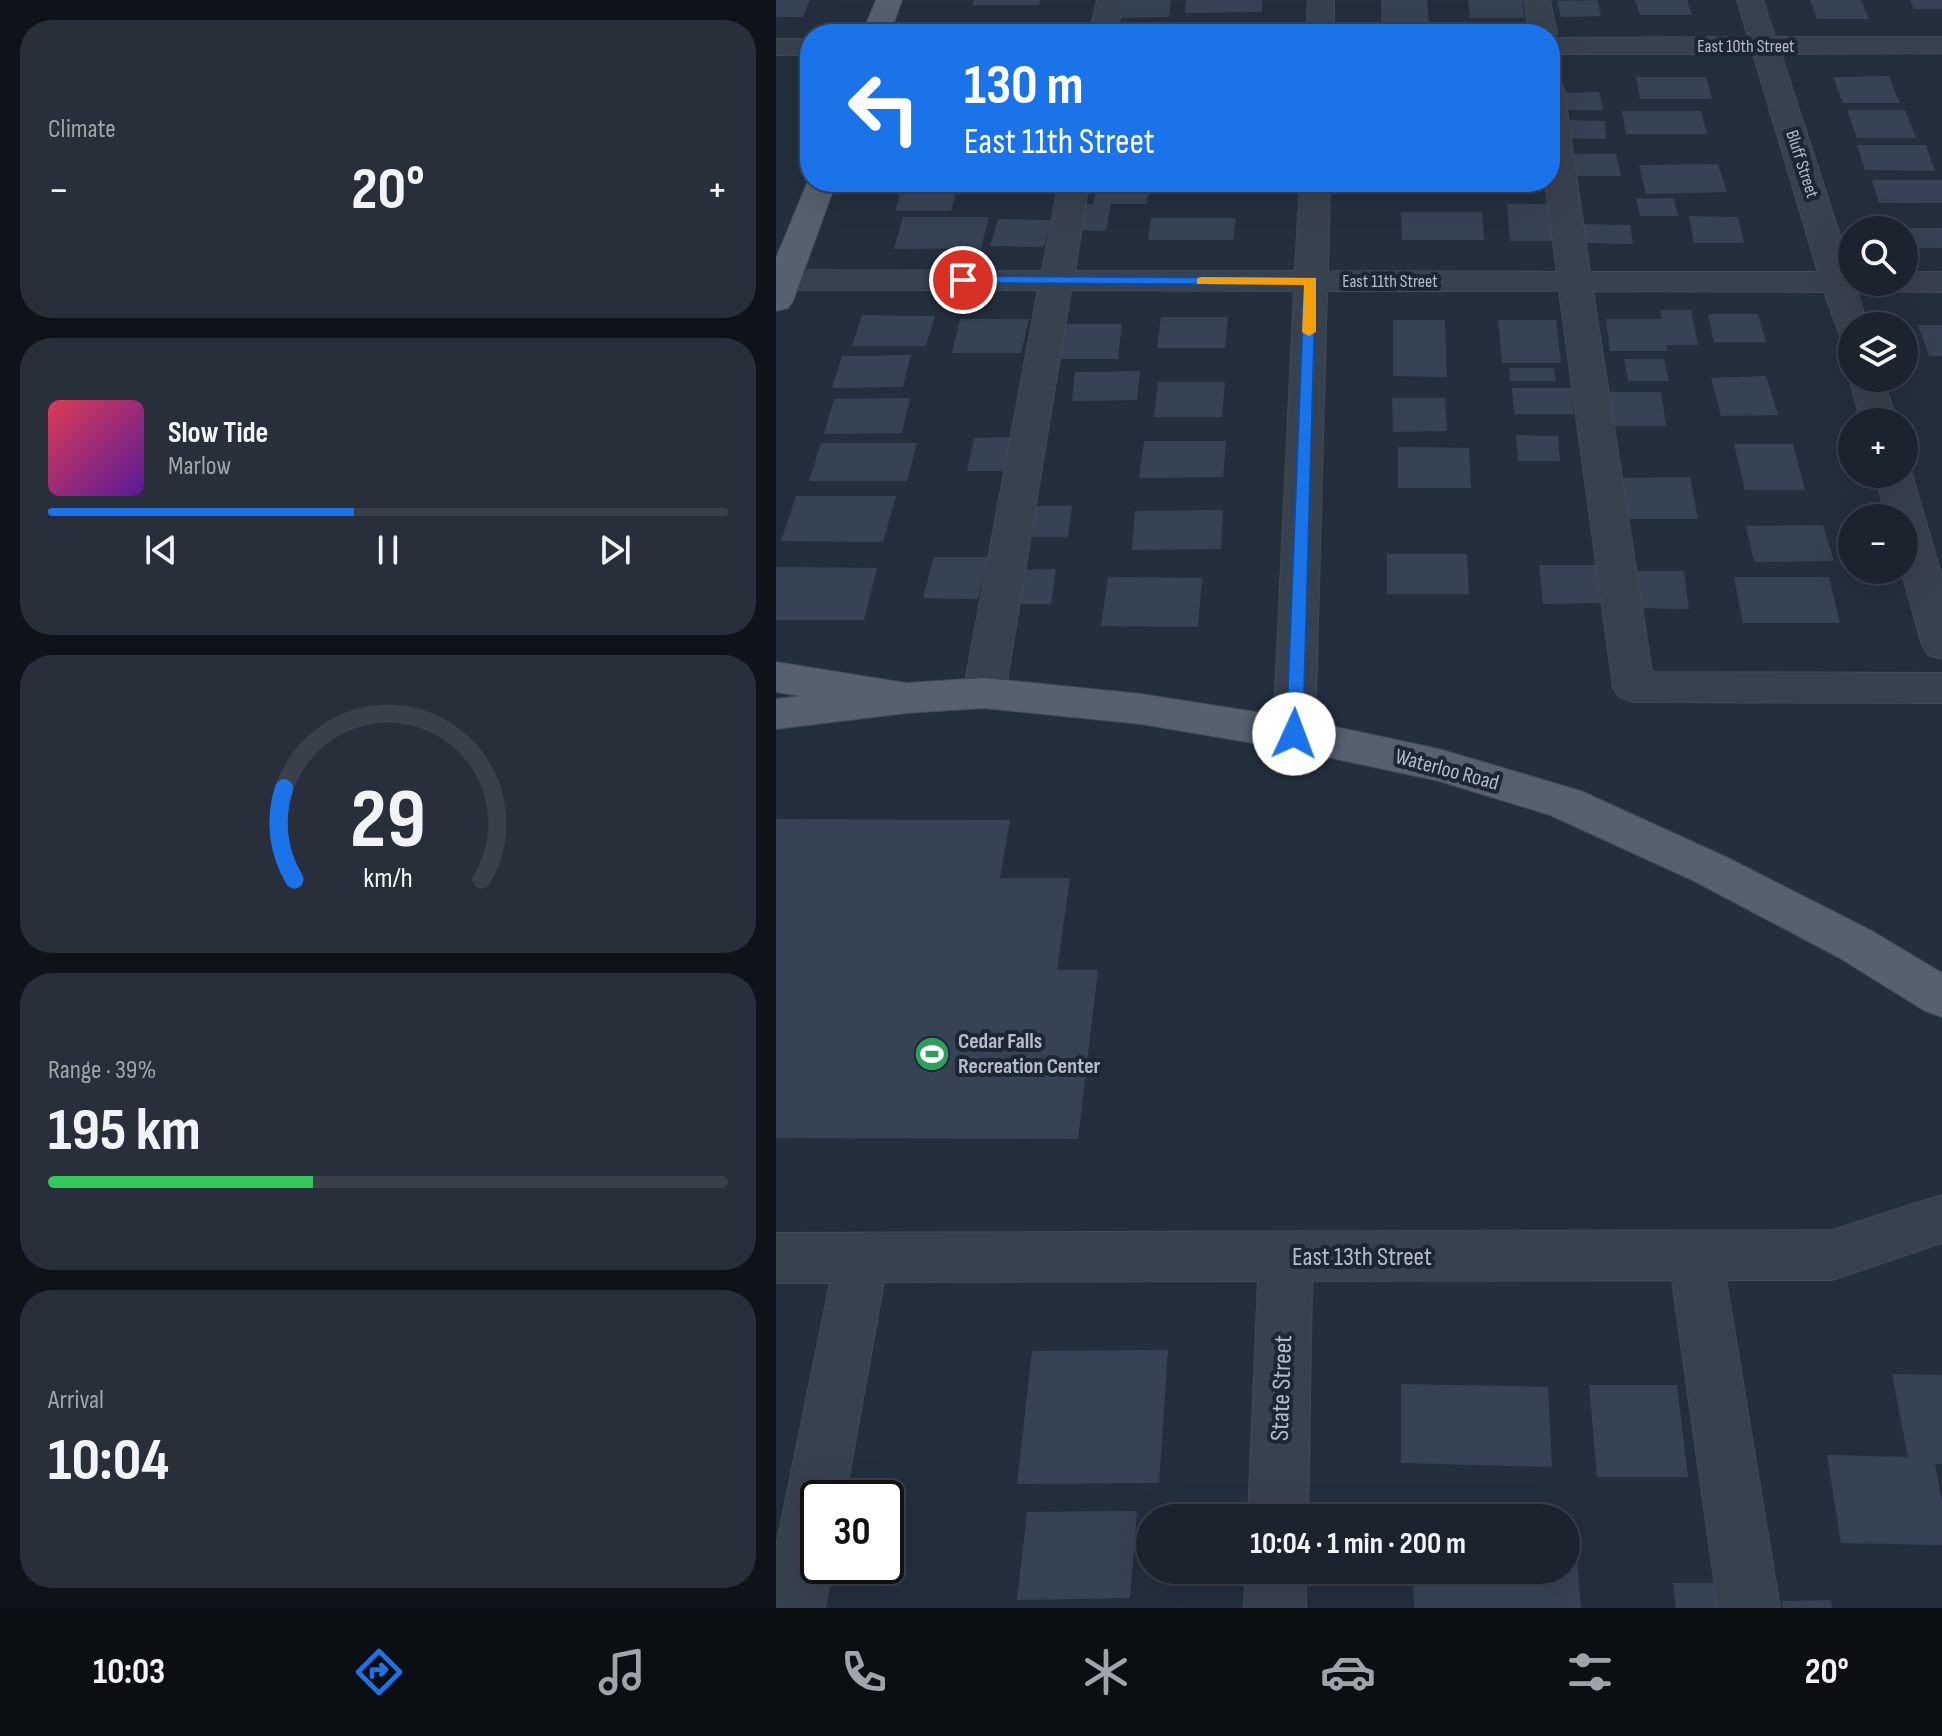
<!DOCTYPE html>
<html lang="en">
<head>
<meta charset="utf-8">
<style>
  body { margin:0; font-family:"Sofia Sans Condensed",sans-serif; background:#282f3a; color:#f1f3f6; height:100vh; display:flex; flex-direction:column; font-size:30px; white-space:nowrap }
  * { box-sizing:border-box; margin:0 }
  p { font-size:26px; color:#a0a4aa }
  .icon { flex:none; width:44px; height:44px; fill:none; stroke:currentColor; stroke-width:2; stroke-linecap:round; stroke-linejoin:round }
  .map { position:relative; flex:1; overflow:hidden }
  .sheet { display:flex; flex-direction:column; gap:20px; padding:20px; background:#0f1319; width:776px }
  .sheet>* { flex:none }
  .guide { position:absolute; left:24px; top:24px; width:760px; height:168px; border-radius:32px; box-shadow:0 8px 32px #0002,0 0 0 2px #39404a; background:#1a73e8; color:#fff; overflow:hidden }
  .tools { position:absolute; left:1062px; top:216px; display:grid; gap:16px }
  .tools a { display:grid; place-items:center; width:80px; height:80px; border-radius:50%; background:#1b232e; box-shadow:0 8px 32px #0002,0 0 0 2px #39404a; font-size:40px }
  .speed { position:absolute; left:24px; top:1480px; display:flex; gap:16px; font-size:40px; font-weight:700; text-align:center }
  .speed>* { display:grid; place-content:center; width:104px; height:104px; border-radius:50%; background:#1b232e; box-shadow:0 8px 32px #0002,0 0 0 2px #39404a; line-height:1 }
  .speed .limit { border:4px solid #111; border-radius:12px; background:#fff; color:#111 }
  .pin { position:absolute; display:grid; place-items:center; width:68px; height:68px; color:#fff; margin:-34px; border:4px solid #fff; border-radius:50%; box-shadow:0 2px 8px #0007 }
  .me { position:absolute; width:88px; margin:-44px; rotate:2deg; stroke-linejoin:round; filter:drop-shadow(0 0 6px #0008) }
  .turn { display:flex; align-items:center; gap:28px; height:168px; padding:0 32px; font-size:36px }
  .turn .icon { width:104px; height:104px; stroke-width:2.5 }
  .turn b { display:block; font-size:56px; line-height:68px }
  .big { font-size:60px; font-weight:700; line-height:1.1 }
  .sheet .tile { flex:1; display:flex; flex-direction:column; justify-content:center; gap:12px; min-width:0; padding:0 28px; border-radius:32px; background:#282f3a }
  .sheet .dial { align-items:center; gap:0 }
  .dial svg { height:208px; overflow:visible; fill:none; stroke:#39404a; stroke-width:7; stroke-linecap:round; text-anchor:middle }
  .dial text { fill:#f1f3f6; stroke:none }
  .song { display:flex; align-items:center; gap:24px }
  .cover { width:96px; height:96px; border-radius:12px; background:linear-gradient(135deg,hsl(350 70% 55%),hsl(270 70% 35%)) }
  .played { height:8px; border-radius:4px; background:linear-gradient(90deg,#1a73e8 45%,#39404a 45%) }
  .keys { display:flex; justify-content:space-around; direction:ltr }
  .heat { display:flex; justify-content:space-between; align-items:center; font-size:44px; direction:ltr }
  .charge { height:12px; border-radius:6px; background:linear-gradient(90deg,#34c759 39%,#39404a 0) }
  .trip { position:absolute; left:360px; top:1504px; width:444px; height:80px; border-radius:40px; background:#1b232e; box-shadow:0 8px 32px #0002,0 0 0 2px #39404a; font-weight:700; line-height:80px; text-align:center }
  .dock { display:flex; height:128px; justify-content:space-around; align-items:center; background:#0b0e12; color:#a0a4aa }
  .dock .icon { width:56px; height:56px }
  .dock .current { color:#1a73e8 }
  .dock b { font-size:36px; color:#f1f3f6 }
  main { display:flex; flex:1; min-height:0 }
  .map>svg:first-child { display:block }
  .building { fill:#364354 }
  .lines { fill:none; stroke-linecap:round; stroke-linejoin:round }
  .minor-casing { stroke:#414a57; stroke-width:2 }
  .major-casing { stroke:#414a57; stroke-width:2 }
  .minor { fill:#38414e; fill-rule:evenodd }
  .major { fill:#56606e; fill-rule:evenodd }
  .route { fill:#1a73e8; stroke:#114b97; stroke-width:2 }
  .slow { fill:#f59e0b }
  .labels { text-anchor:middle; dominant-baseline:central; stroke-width:8; stroke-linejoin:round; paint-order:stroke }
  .far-street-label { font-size:18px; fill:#b4bcc9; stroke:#1d2633 }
  .street-label { font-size:22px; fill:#b4bcc9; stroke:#1d2633 }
  .poi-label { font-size:22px; font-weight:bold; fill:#b4bcc9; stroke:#1d2633; text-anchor:start }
  .near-street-label { font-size:26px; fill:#b4bcc9; stroke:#1d2633 }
</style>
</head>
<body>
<main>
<section class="sheet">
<div class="tile"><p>Climate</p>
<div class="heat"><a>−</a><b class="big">20°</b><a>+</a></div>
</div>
<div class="tile">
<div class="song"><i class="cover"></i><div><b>Slow Tide</b><p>Marlow</p></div></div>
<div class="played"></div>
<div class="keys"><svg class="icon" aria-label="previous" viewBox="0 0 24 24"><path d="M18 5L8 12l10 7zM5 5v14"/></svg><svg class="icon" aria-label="pause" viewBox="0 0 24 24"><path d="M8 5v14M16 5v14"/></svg><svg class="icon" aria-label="next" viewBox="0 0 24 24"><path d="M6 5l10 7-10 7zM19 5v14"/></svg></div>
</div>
<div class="tile dial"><svg viewBox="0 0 100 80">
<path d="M14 69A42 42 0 1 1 86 69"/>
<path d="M14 69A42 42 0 0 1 10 34" stroke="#1a73e8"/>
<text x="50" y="56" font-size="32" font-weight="700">29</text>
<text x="50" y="72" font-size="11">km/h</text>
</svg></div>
<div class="tile"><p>Range · 39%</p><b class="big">195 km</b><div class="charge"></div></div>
<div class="tile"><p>Arrival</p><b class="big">10:04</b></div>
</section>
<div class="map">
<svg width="1166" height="1608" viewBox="0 0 1166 1608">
  <rect width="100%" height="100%" fill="#242f3e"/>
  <path class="building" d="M0 0H34L27 17H0Z
    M198 0H264L263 5H196Z
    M348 0H395L393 17 345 18Z
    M410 0H486V12L409 13Z
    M605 0H651L653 22H605Z
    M692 0H746L748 18H694Z
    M821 0 825 16 785 17 781 1Z
    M859 0H911L916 15H864Z
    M1034 0H1085L1093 19H1041Z
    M1134 0H1166V9H1138Z
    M1113 76 1124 103H1067L1057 77Z
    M860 77H930L936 99H864Z
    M823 92 827 110H788L785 93Z
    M1071 110H1129L1140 138H1081Z
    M846 111H925L931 134H850Z
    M788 120 829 121 830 139 790 138Z
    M1081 145H1150L1159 171 1089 170Z
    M794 154H840L845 176H797Z
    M942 164 951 192 870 194 863 165Z
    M1096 180H1166V203H1103Z
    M220 182H249L247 193H218Z
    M398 182H477V187H397Z
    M623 182H708L709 190H623Z
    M127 184H182L175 211H119Z
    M320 192H373L371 204H335L330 231 300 230 305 204H317Z
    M898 198 902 216H864L860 199Z
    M731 204H772L777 241H734Z
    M625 212H706L708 240H626Z
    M913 216 962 217 968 243H918Z
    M127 217H213L205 248 118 249Z
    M375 218H460L457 240H372Z
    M222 219 275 220 268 247 214 246Z
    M802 224 854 225 857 244 805 243Z
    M1128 228H1166V248H1128Z
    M884 310H915L922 345H890L892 351H834L830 319H886Z
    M932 314H982L990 342H938Z
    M86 315 159 316 150 346H76Z
    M385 317H452L449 348H381Z
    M184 319H253L245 353H176Z
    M617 320H669L671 377 617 376Z
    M722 320H780L785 363H726Z
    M281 324H346L342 359H275Z
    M1142 325H1166V356H1153Z
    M135 355 127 387 56 388 66 356Z
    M848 359H888L893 381H852Z
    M733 368H778L780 381H734Z
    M364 371 361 400 296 401 299 372Z
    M990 376 1002 415 945 416 935 378Z
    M382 382H449L446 417H378Z
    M736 388H795L798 414H738Z
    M827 392H885L890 426H831Z
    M134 398 126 433 48 434 58 399Z
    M616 398H669L671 431 617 432Z
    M740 435 782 436 784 461H742Z
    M235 437 229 471H191L198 438Z
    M368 441H450L447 477 363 478Z
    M45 443H141L131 481H33Z
    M958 444H1017L1029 490H969Z
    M622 447 693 448 695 488H622Z
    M914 477 922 519H845L838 478Z
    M20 496H120L107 542 5 541Z
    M254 506H296L292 537H249Z
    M447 510 445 549 356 550 359 511Z
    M1047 525 1058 561 978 562 970 526Z
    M611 554H691L693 594H611Z
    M158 557H212L202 599 147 598Z
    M763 565H825L831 603 767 604Z
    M0 567 101 568 88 620H0Z
    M280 569 275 604H234L240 570Z
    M854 571H908L913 609 859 608Z
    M332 577 426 578 422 627 325 626Z
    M958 577H1053L1064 623H967Z
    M0 819 234 820 224 878H294L281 970H322L302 1139 0 1138Z
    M392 1350 383 1483 241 1484 256 1351Z
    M1116 1374 1166 1375V1464H1159L1166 1503V1545L1065 1543 1051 1455 1132 1457Z
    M625 1384 772 1387 776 1467 625 1463Z
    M813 1385H901L912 1477H821Z
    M110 1507H128L117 1573 59 1572 60 1566H110Z
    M361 1511 354 1598 241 1600 251 1512Z
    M790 1546H800L805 1608H638L637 1570H790Z
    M897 1583H950L954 1608H900Z
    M1055 1600 1056 1608H1007L1006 1601Z"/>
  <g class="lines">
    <defs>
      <path id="minor" d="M321 0H347L341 34H313Z
        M532 0H558V34H530Z
        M748 0H774L781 34 778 38 972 37 961 0H987L999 37H1166V53L1005 54 1076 272V282H1128V272H1166V292L1081 291 1092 326H1076V339L1064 336 1048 292 817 291 876 672 1166 673V703L858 702 843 697 837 687 783 291H551L539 734 533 745 518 750 503 745 497 734 518 291 295 290 229 693 223 704 208 708 193 704 187 693 262 290H0V270L266 271 283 182H313L299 271H519L524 182H554L552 271 781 272 769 182H774V80L784 83 788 89 814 272H1042L977 54H774V34H753Z
        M0 39H34V55H0Z
        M1076 373V378H1107L1121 422H1085L1073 378Z
        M1128 465 1136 474 1166 577V659L1152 655 1146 645 1125 570H1128V518H1111L1098 474H1128Z
        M1166 1195V1243L1056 1280H950L1004 1608H942L896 1280 536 1281 532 1518H472L482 1281 108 1282 69 1498H42V1566H56L49 1608H0V1547L54 1283H0V1233L1056 1230Z
        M470 1570H530V1608H468Z"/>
      <path id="major" d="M100 0H126L114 34H86Z
        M34 176V182H60L17 301 12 308 0 311V258Z
        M0 662 130 683 208 678 365 694 518 718 663 749 805 791 950 857 1096 931 1166 973V1017L1149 1011 1062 957 918 881 774 815 663 781 518 750 365 724 208 708 130 713 0 729V699L25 696 0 692Z"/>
    </defs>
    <use href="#minor" class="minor-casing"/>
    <use href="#major" class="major-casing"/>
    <use href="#minor" class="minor"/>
    <use href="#major" class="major"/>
  </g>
  <path class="route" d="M187 276 540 278 527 734 525 739H512L510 734 528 285 182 283V277Z"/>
  <path class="slow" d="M426 277 540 278V332L533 336 526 332 528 285 421 284V278Z"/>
  <defs>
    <symbol id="stadium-disc" viewBox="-11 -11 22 22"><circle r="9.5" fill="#2e9e5b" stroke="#1d2633"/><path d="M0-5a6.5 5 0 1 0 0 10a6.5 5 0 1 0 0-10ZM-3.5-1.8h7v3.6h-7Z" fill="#fff"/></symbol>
  </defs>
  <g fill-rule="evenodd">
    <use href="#stadium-disc" x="136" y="1034" width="40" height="40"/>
  </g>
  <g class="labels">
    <g class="far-street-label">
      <text x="970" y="46">East 10th Street</text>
      <text transform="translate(1026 164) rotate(72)">Bluff Street</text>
      <text x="614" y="281">East 11th Street</text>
    </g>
    <g class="street-label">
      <text transform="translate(671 770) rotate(15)">Waterloo Road</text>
    </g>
    <g class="poi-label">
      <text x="182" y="1041">Cedar Falls<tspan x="182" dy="25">Recreation Center</tspan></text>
    </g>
    <g class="near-street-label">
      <text x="586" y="1257">East 13th Street</text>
      <text transform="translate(506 1388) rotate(-88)">State Street</text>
    </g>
  </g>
</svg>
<div class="tools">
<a><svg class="icon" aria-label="search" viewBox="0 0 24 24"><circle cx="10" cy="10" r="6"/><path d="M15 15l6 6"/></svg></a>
<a><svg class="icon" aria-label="layers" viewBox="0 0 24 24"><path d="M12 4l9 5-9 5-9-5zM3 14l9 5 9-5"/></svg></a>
<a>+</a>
<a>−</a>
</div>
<div class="speed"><div class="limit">30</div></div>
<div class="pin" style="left:187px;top:280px;background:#d93025"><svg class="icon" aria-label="arrive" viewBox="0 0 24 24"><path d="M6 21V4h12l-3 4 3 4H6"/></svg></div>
<svg class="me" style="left:518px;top:734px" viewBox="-20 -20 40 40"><circle r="19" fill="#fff"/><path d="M0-13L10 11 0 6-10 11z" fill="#1a73e8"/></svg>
<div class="trip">10:04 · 1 min · 200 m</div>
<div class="guide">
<div class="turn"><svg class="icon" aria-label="left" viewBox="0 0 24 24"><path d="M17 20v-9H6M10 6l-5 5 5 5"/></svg><div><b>130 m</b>East 11th Street</div></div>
</div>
</div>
</main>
<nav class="dock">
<b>10:03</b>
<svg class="icon current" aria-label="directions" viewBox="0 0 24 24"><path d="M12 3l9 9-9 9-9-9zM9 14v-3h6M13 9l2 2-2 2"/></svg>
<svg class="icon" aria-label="music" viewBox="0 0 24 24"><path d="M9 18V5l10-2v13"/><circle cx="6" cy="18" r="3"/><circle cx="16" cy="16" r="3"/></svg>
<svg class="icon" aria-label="phone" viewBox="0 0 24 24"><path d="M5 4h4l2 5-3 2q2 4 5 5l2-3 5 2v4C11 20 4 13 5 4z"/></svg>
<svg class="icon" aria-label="climate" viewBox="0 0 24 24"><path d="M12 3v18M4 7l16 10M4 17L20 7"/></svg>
<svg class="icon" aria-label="car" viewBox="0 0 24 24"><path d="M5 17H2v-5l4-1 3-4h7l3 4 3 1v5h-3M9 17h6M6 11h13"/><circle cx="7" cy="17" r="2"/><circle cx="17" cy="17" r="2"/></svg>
<svg class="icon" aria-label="filters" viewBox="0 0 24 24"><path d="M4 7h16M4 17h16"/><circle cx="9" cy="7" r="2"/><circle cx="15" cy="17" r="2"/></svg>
<b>20°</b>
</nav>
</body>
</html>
